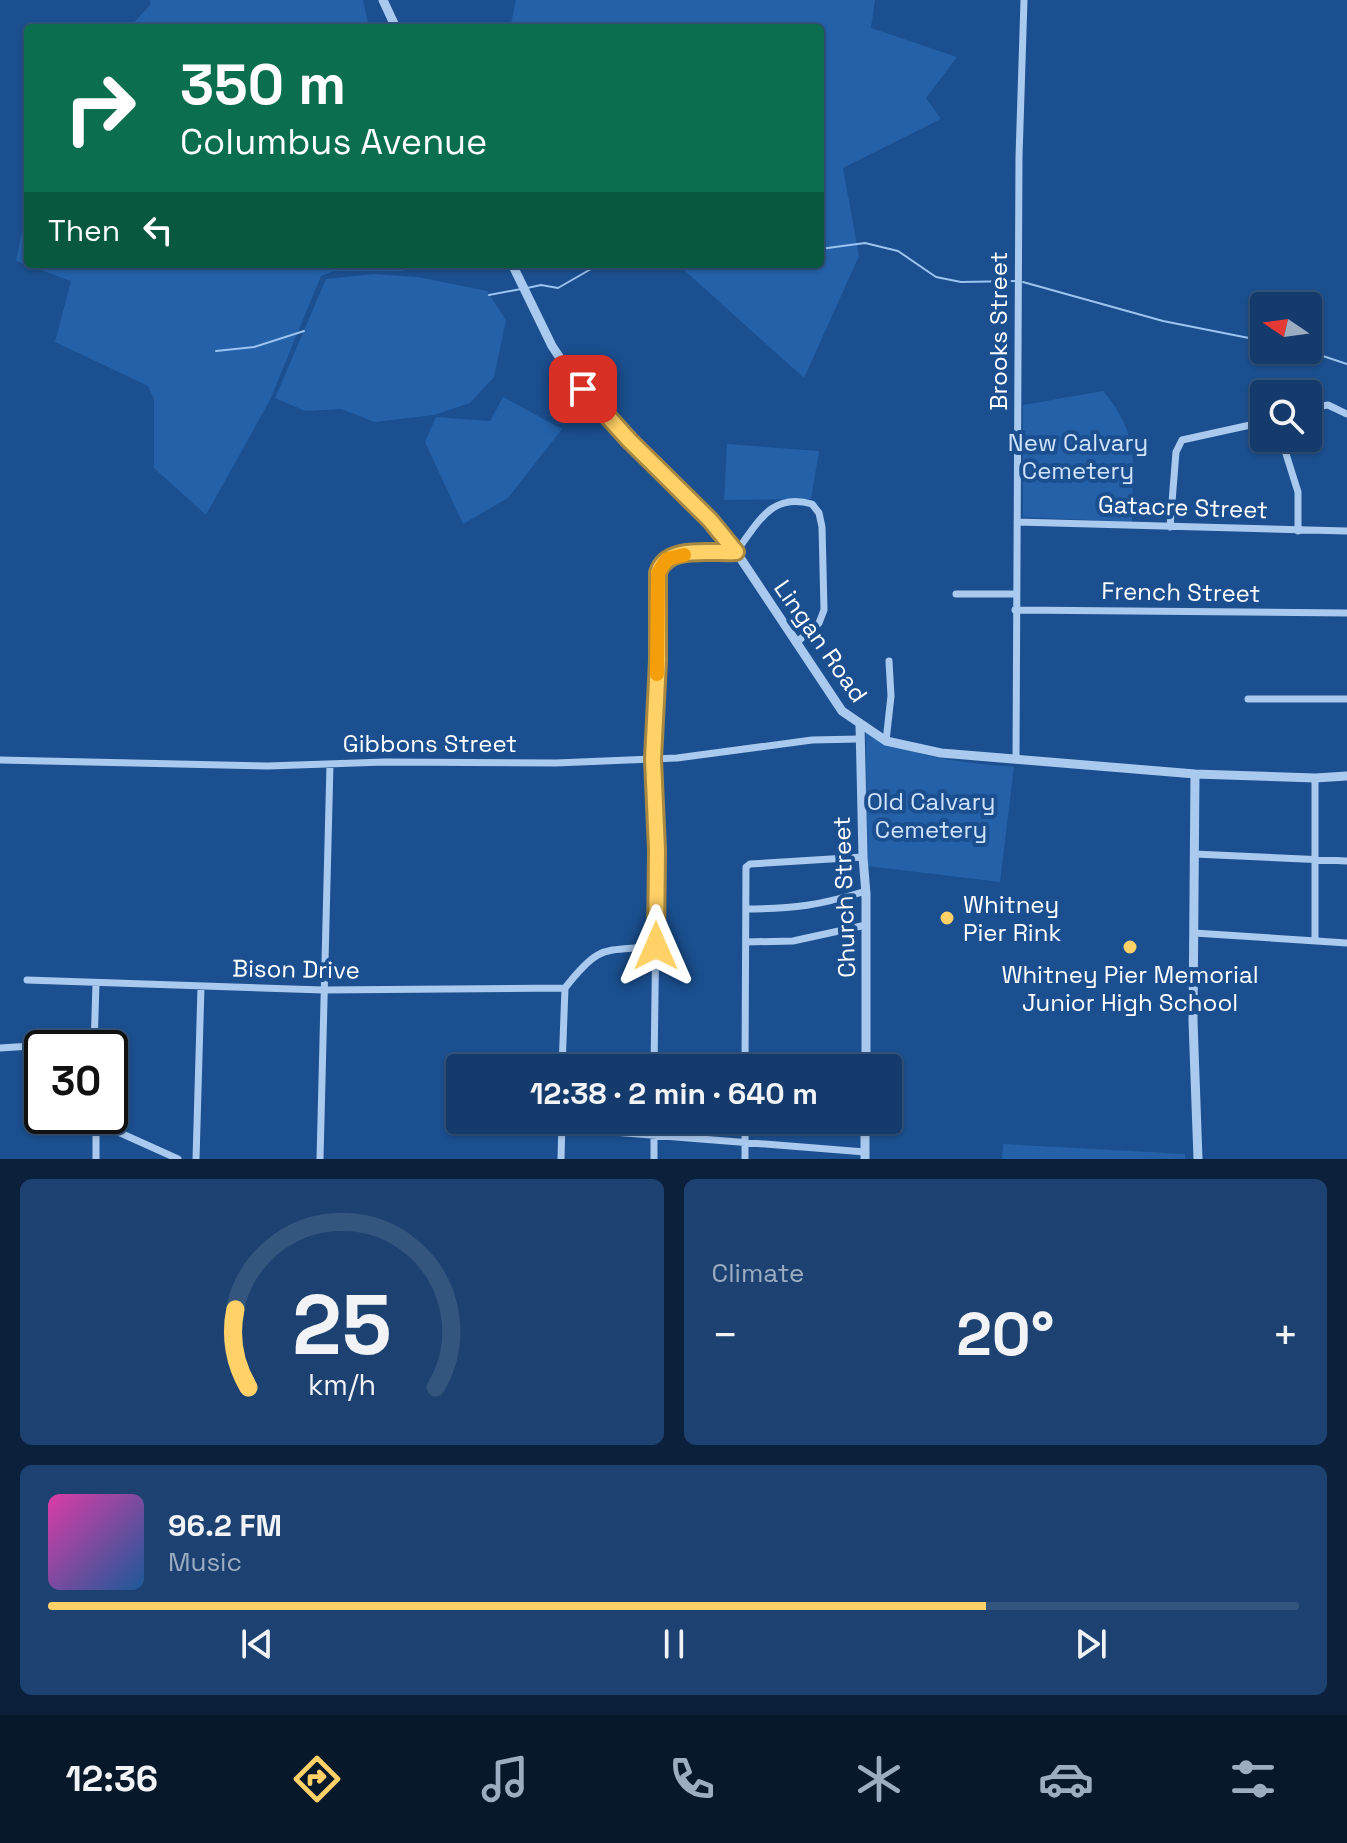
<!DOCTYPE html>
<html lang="en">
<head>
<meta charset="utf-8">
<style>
  body { margin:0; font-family:"Space Grotesk",sans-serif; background:#1d4271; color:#f1f3f6; height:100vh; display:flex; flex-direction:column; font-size:30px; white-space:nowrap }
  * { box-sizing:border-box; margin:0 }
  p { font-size:26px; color:#9dadc1 }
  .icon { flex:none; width:44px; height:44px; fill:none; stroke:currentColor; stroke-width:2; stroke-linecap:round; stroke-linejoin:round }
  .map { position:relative; height:1159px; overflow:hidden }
  .panel { display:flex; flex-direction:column; gap:20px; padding:20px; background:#0b203b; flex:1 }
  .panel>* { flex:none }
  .hud { position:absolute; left:24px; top:24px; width:800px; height:244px; border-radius:8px; box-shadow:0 2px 6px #0004,0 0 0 2px #33557e; background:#0b6e4f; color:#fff; overflow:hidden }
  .needle { width:52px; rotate:283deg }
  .controls { position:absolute; left:1250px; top:292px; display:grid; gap:16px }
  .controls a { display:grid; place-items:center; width:72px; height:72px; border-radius:8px; background:#143b6b; box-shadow:0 2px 6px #0004,0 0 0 2px #33557e; font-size:40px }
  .speed { position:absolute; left:24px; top:1030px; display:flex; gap:16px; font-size:40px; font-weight:700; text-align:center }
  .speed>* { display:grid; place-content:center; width:104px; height:104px; border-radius:50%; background:#143b6b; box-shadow:0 2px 6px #0004,0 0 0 2px #33557e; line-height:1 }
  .speed .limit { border:4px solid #111; border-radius:12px; background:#fff; color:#111 }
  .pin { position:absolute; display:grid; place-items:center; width:68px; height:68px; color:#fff; margin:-34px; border-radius:16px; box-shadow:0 4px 12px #0006 }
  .me { position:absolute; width:88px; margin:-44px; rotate:0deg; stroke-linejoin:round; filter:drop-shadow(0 0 6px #0008) }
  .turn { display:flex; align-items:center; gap:28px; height:168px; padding:0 24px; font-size:36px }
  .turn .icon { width:104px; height:104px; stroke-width:2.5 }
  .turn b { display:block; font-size:56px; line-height:68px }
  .then { display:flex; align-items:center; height:76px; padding:0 24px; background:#0003; gap:16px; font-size:30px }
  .big { font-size:60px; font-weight:600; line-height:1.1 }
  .panel .tile { flex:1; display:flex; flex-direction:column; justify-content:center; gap:12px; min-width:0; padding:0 28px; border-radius:12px; background:#1d4271 }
  .panel .dial { align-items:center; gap:0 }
  .dial svg { height:208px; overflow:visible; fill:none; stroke:#33557e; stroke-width:7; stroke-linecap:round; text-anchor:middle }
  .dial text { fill:#f1f3f6; stroke:none }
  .song { display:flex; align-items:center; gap:24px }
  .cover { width:96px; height:96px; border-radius:12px; background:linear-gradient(135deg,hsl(320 70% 55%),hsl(210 70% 35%)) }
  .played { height:8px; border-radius:4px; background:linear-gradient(90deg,#ffd166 75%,#33557e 75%) }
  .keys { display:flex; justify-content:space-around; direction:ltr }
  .heat { display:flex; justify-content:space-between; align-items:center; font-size:44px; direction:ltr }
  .panel .tiles { flex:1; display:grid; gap:20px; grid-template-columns:1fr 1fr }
  .tile:last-child { grid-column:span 2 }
  .trip { position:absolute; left:446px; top:1054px; width:456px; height:80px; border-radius:8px; background:#143b6b; box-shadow:0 2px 6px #0004,0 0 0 2px #33557e; font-weight:600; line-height:80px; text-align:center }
  .menu { display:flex; height:128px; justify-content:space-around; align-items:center; background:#08182b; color:#9dadc1 }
  .menu .icon { width:56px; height:56px }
  .menu .active { color:#ffd166 }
  .menu b { font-size:36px; color:#f1f3f6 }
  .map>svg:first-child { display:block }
  .green { fill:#2461a8 }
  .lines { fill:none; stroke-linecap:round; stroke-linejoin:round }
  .stream { stroke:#9cc4f0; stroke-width:2 }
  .minor { stroke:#a9c9ee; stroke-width:7 }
  .tertiary { stroke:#a9c9ee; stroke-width:9 }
  .route-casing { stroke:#a68842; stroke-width:20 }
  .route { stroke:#ffd166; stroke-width:14 }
  .slow { stroke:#f59e0b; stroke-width:14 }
  .poi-dot { fill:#ffd166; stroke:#1b4f8f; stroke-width:3 }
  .labels { text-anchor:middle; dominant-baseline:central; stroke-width:8; stroke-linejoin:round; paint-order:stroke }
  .street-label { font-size:24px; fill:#fff; stroke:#1b4f8f }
  .park-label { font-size:24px; fill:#cfe3fa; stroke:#1b4f8f }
  .poi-label { font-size:24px; fill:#fff; stroke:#1b4f8f; text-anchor:start }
</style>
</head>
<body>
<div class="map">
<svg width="1347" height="1159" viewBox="0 0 1347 1159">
  <rect width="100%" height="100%" fill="#1b4f8f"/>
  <path class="green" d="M149 0H363L369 28H129L151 4Z
    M516 0H875L871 28 957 57 926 98 941 119 843 168 859 256 804 378 684 270V264H820V28H510Z
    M28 204V264H404V271H334L321 276 270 400 206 515 154 468V399L148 386 55 342 71 281 16 261Z
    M373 274 418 277 487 291 506 320 494 377 470 403 434 415 375 422 341 409 305 411 275 398 326 279Z
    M1103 391C1142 437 1132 465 1132 522L1023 517V405Z
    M503 397 562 429 508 498 463 524 425 442 436 417 490 421Z
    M727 444 819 451 811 499 724 500Z
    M866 730C912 759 962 762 1014 767L1000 882 867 866Z
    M1003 1144 1185 1154V1159H1002Z"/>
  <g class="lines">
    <path class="stream" d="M820 249 865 243 898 251 936 277 961 282 1017 281
      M1023 282 1163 321 1264 341
      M527 288 541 285 558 288 591 269H608L618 264
      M489 295 521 289
      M1305 350 1347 364
      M216 351 254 347 304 331"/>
    <path class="minor" d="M1308 408 1328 405 1347 414
      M1281 438 1298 492V531
      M1017 522 1347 531
      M1170 527 1176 452 1182 440 1264 422
      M956 594H1015
      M1015 610 1347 613
      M1248 699H1347
      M886 741 891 696 889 661
      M1016 759 1019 157 1024 0
      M0 760 268 766 385 762 556 763 677 758 812 740 859 739
      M1315 778V940
      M1194 854 1347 861
      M746 909C794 909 821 905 866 891
      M1194 933 1347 943
      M746 942 793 941 866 925
      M27 980 323 990 565 988
      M565 988C601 942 604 952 656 946
      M0 1048 94 1042
      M94 1048 96 983
      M562 1068 565 988
      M654 1068 657 850 653 759 659 567 667 559 675 555 736 552C758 523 771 492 812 504L819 513 822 527 824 610 819 623 796 643
      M745 1068 746 867 750 864 863 857
      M745 1120V1159
      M96 1122 178 1159
      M562 1128 865 1152
      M96 1159V1116
      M196 1159 201 987
      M320 1159 330 764
      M561 1159 562 1120
      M654 1159V1120"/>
    <path class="tertiary" d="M383 0 396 28
      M512 264 552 346 572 376 629 440 727 538 842 711 886 741 941 753 1195 774 1315 778 1347 776
      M860 725 863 857 866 894V1068
      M1195 774 1193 1021 1198 1159
      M865 1159V1120"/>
  </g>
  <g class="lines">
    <defs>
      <path id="route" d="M583 389 629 440 710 520 736 552C712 554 666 544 658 573V661L653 759 657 850 656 946"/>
    </defs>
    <use href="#route" class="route-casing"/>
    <use href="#route" class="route"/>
    <path class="slow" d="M657 674 658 573 667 559 684 555"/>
  </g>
  <g class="poi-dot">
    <circle cx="947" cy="918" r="8"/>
    <circle cx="1130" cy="947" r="8"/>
  </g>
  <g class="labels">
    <g class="street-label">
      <text transform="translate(998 331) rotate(-90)">Brooks Street</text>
      <text transform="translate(1183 507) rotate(2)">Gatacre Street</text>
      <text transform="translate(1181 592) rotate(1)">French Street</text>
      <text transform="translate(821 641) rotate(55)">Lingan Road</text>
      <text x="430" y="743">Gibbons Street</text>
      <text transform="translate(844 897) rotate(-92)">Church Street</text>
      <text transform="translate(296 969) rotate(1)">Bison Drive</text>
    </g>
    <g class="park-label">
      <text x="1078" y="442">New Calvary<tspan x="1078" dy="28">Cemetery</tspan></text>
      <text x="931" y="801">Old Calvary<tspan x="931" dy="28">Cemetery</tspan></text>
    </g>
    <g class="poi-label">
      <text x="963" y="904">Whitney<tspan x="963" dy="28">Pier Rink</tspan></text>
      <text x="1130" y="974" text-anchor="middle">Whitney Pier Memorial<tspan x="1130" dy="28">Junior High School</tspan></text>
    </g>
  </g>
</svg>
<div class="controls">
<a><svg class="needle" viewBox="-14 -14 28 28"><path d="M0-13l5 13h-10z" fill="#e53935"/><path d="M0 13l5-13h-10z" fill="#9dadc1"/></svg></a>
<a><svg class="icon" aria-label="search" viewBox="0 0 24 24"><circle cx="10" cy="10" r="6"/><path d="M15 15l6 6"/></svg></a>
</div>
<div class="speed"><div class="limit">30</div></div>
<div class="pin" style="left:583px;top:389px;background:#d93025"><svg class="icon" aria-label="arrive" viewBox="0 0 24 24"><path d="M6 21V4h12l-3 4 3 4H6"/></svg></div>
<svg class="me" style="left:656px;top:946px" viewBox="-20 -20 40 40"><path d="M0-17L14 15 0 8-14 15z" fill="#ffd166" stroke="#fff" stroke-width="4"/></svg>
<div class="trip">12:38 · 2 min · 640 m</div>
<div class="hud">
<div class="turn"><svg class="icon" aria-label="right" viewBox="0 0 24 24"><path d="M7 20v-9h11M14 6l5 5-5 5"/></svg><div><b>350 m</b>Columbus Avenue</div></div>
<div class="then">Then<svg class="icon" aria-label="left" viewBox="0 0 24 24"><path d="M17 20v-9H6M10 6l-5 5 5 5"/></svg></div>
</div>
</div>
<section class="panel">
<div class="tiles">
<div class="tile dial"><svg viewBox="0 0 100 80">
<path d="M14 69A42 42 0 1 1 86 69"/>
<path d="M14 69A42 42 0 0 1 9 39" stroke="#ffd166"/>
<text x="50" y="56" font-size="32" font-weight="700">25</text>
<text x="50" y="72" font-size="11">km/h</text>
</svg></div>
<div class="tile"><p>Climate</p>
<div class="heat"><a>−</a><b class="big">20°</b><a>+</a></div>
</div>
<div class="tile">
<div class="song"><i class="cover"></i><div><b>96.2 FM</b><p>Music</p></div></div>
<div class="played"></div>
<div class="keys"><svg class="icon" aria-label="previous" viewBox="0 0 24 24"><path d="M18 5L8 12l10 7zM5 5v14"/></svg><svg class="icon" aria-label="pause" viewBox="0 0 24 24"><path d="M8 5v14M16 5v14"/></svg><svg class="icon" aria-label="next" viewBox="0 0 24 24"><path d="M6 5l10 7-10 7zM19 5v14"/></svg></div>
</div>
</div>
</section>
<nav class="menu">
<b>12:36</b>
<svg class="icon active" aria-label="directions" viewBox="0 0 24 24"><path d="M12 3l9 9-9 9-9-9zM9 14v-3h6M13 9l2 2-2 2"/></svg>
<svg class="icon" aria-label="music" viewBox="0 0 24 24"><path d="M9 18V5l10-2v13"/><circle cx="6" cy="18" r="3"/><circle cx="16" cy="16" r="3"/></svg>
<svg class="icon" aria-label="phone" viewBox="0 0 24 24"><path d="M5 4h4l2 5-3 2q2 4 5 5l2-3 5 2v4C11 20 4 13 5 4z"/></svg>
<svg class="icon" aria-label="climate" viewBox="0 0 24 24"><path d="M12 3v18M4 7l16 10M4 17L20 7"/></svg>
<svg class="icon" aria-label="car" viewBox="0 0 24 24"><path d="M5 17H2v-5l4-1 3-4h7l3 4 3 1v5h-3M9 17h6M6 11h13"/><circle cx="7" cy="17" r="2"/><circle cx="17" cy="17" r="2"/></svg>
<svg class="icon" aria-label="filters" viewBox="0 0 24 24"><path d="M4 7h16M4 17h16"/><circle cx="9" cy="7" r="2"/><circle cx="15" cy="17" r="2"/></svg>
</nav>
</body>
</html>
